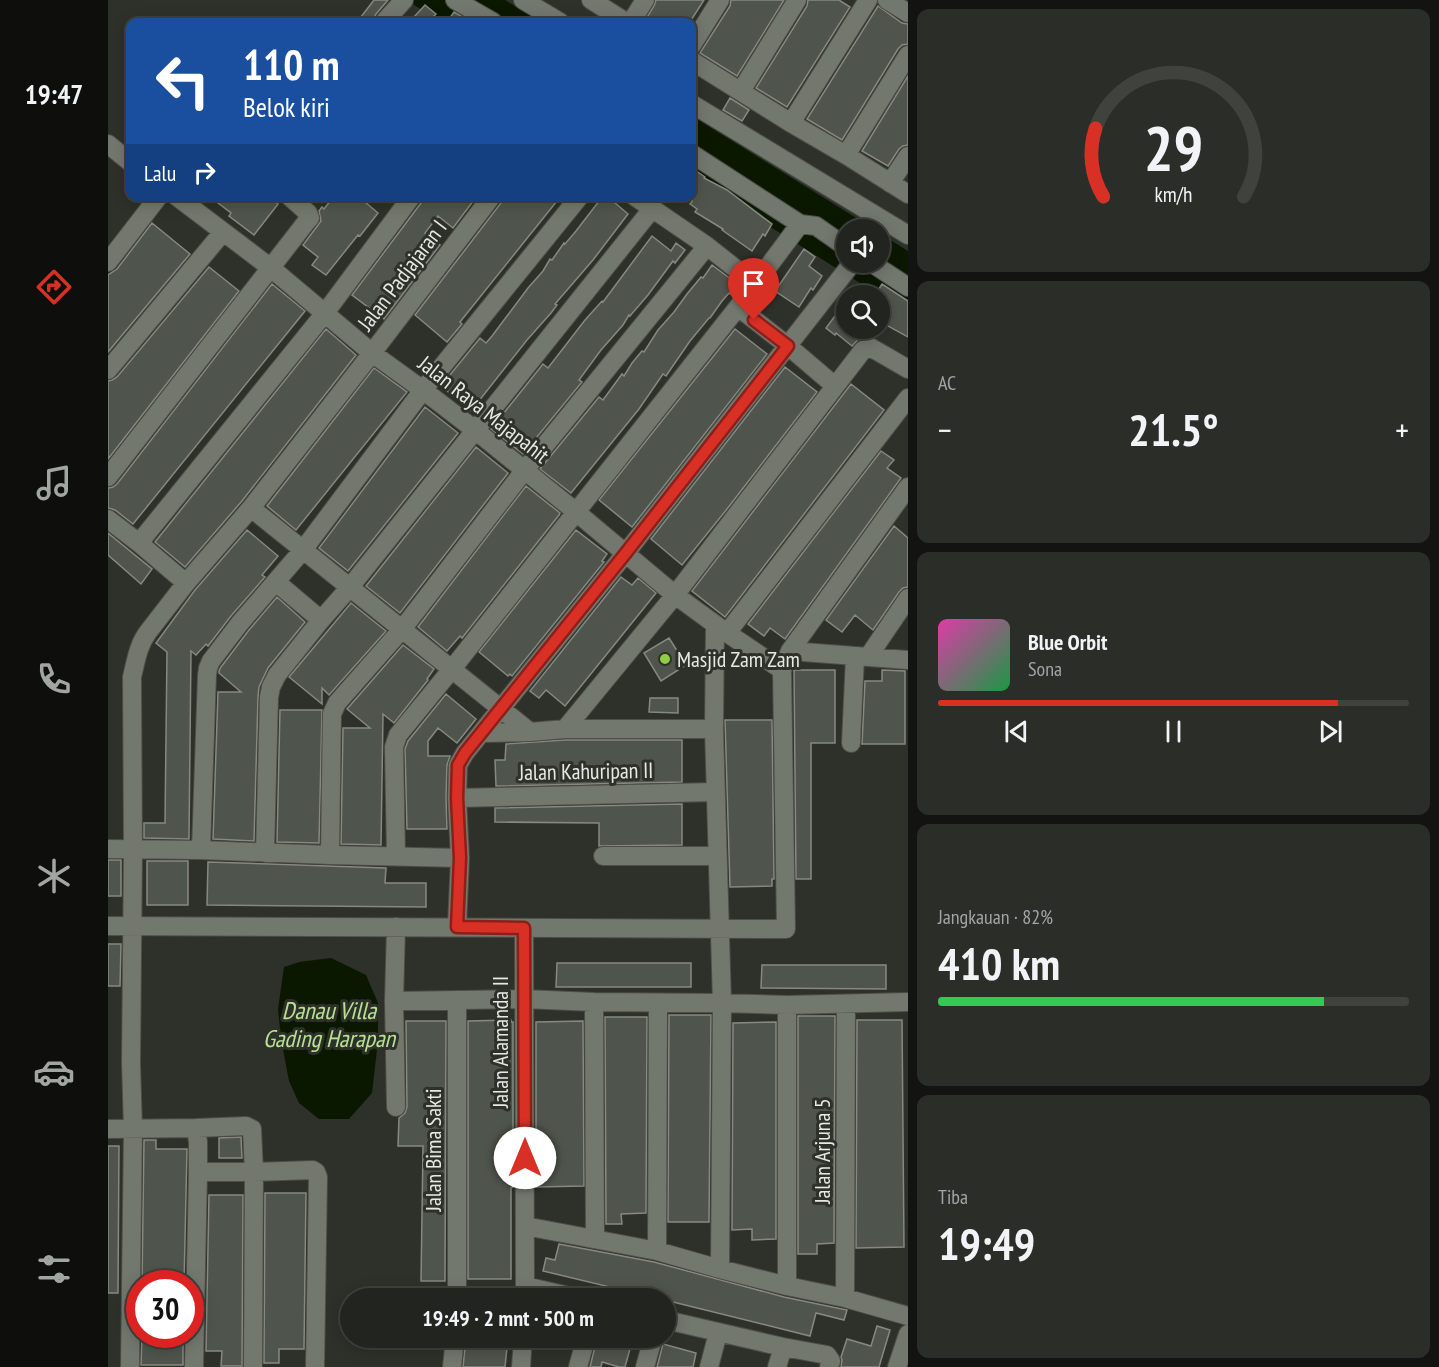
<!DOCTYPE html>
<html lang="id">
<head>
<meta charset="utf-8">
<style>
  body { margin:0; font-family:"PT Sans Narrow",sans-serif; background:#2a2d28; color:#f1f3f6; height:100vh; display:flex; flex-direction:column; font-size:22px; white-space:nowrap }
  * { box-sizing:border-box; margin:0 }
  p { font-size:20px; color:#a2a5a4 }
  .icon { flex:none; width:33px; height:33px; fill:none; stroke:currentColor; stroke-width:2; stroke-linecap:round; stroke-linejoin:round }
  .map { position:relative; flex:1; overflow:hidden }
  .side { display:flex; flex-direction:column; gap:9px; padding:9px; background:#131411; width:531px }
  .side>* { flex:none }
  .banner { position:absolute; left:18px; top:18px; width:570px; height:183px; border-radius:12px; box-shadow:0 3px 15px #0003,0 0 0 2px #3f423d; background:#1a4fa0; color:#fff; overflow:hidden }
  .tools { position:absolute; left:728px; top:219px; display:grid; gap:12px }
  .tools a { display:grid; place-items:center; width:54px; height:54px; border-radius:50%; background:#22251f; box-shadow:0 3px 15px #0003,0 0 0 2px #3f423d; font-size:30px }
  .speed { position:absolute; left:18px; top:1270px; display:flex; gap:12px; font-size:30px; font-weight:700; text-align:center }
  .speed>* { display:grid; place-content:center; width:78px; height:78px; border-radius:50%; background:#22251f; box-shadow:0 3px 15px #0003,0 0 0 2px #3f423d; line-height:1 }
  .speed .limit { border:9px solid #d22; background:#fff; color:#111 }
  .pin { position:absolute; display:grid; place-items:center; width:51px; height:51px; color:#fff; margin:-62px -26px; border-radius:50% 50% 50% 0; rotate:-45deg; box-shadow:0 0 6px #0007 }
  .pin .icon { rotate:45deg }
  .me { position:absolute; width:66px; margin:-33px; rotate:0deg; stroke-linejoin:round; filter:drop-shadow(0 0 4px #0008) }
  .turn { display:flex; align-items:center; gap:21px; height:126px; padding:0 18px; font-size:27px }
  .turn .icon { width:78px; height:78px; stroke-width:2.5 }
  .turn b { display:block; font-size:42px; line-height:51px }
  .then { display:flex; align-items:center; height:57px; padding:0 18px; background:#0003; gap:12px; font-size:22px }
  .big { font-size:45px; font-weight:800; line-height:1.1 }
  .side .card { flex:1; display:flex; flex-direction:column; justify-content:center; gap:9px; min-width:0; padding:0 21px; border-radius:12px; background:#2a2d28 }
  .side .dial { align-items:center; gap:0 }
  .dial svg { height:156px; overflow:visible; fill:none; stroke:#3f423d; stroke-width:7; stroke-linecap:round; text-anchor:middle }
  .dial text { fill:#f1f3f6; stroke:none }
  .song { display:flex; align-items:center; gap:18px }
  .cover { width:72px; height:72px; border-radius:9px; background:linear-gradient(135deg,hsl(320 70% 55%),hsl(140 70% 35%)) }
  .played { height:6px; border-radius:3px; background:linear-gradient(90deg,#d93025 85%,#3f423d 85%) }
  .keys { display:flex; justify-content:space-around; direction:ltr }
  .heat { display:flex; justify-content:space-between; align-items:center; font-size:33px; direction:ltr }
  .charge { height:9px; border-radius:4px; background:linear-gradient(90deg,#34c759 82%,#3f423d 0) }
  .trip { position:absolute; left:232px; top:1288px; width:336px; height:60px; border-radius:30px; background:#22251f; box-shadow:0 3px 15px #0003,0 0 0 2px #3f423d; font-weight:800; line-height:60px; text-align:center }
  main { display:flex; flex:1; min-height:0 }
  .menu { display:flex; flex-direction:column; width:108px; justify-content:space-around; align-items:center; background:#0e0f0c; color:#a2a5a4 }
  .menu .icon { width:42px; height:42px }
  .menu .on { color:#d93025 }
  .menu b { font-size:27px; color:#f1f3f6 }
  .map>svg:first-child { display:block }
  .water { fill:#0b1800 }
  .building { fill:#4f544c; stroke:#858981; stroke-width:1.5 }
  .lines { fill:none; stroke-linecap:round; stroke-linejoin:round }
  .minor-casing { stroke:#4b4f48; stroke-width:20 }
  .minor { stroke:#73786f; stroke-width:18 }
  .route-casing { stroke:#8d1f18; stroke-width:15 }
  .route { stroke:#d93025; stroke-width:10 }
  .poi-dot { fill:#8ece43; stroke:#2d3129; stroke-width:2 }
  .labels { text-anchor:middle; dominant-baseline:central; stroke-width:6; stroke-linejoin:round; paint-order:stroke }
  .street-label { font-size:22px; fill:#e5e8e3; stroke:#2d3129 }
  .poi-label { font-size:22px; fill:#e5e8e3; stroke:#2d3129; text-anchor:start }
  .water-label { font-size:24px; font-style:italic; fill:#b8e291; stroke:#2d3129 }
</style>
</head>
<body>
<main>
<nav class="menu">
<b>19:47</b>
<svg class="icon on" aria-label="directions" viewBox="0 0 24 24"><path d="M12 3l9 9-9 9-9-9zM9 14v-3h6M13 9l2 2-2 2"/></svg>
<svg class="icon" aria-label="music" viewBox="0 0 24 24"><path d="M9 18V5l10-2v13"/><circle cx="6" cy="18" r="3"/><circle cx="16" cy="16" r="3"/></svg>
<svg class="icon" aria-label="phone" viewBox="0 0 24 24"><path d="M5 4h4l2 5-3 2q2 4 5 5l2-3 5 2v4C11 20 4 13 5 4z"/></svg>
<svg class="icon" aria-label="climate" viewBox="0 0 24 24"><path d="M12 3v18M4 7l16 10M4 17L20 7"/></svg>
<svg class="icon" aria-label="car" viewBox="0 0 24 24"><path d="M5 17H2v-5l4-1 3-4h7l3 4 3 1v5h-3M9 17h6M6 11h13"/><circle cx="7" cy="17" r="2"/><circle cx="17" cy="17" r="2"/></svg>
<svg class="icon" aria-label="filters" viewBox="0 0 24 24"><path d="M4 7h16M4 17h16"/><circle cx="9" cy="7" r="2"/><circle cx="15" cy="17" r="2"/></svg>
</nav>
<div class="map">
<svg width="800" height="1367" viewBox="0 0 800 1367">
  <rect width="100%" height="100%" fill="#2d3129"/>
  <path class="water" d="M298 0H397L433 22H334Z
    M584 116 766 229 738 230V262H771V233L800 251V313L584 178Z
    M223 958 258 975 270 1003V1041L264 1093 241 1119H211L191 1103 181 1081 173 1039 170 1009 176 967 191 962Z"/>
  <path class="building" d="M266 0H280L268 14 264 22H249Z
    M548 0H596L582 22H536L546 6Z
    M623 0H676L629 76 592 53 622 6Z
    M700 0H731L742 7 679 107 648 88 699 6Z
    M317 5 328 14 320 22H311L306 17Z
    M770 6 794 23 800 24V44L794 45 790 49 734 140 699 119Z
    M346 12 363 22H339Z
    M800 76V145L795 146 791 149 780 166 754 151Z
    M622 98 641 110 634 121 615 110Z
    M584 168 597 177 596 178 619 190 664 224 657 236 655 234 644 251 614 230 615 229 587 212 589 209 582 204 584 202Z
    M101 196H161L170 204 146 235 121 216 123 213Z
    M226 196H250L270 213 252 236 250 235 218 275 204 265 210 257 195 245 213 221 211 211 214 207 216 209Z
    M316 196H369L345 228 330 216 317 233 332 245 276 319 244 295 313 203Z
    M395 196H453L352 322 354 324 339 342 307 315 393 203Z
    M495 196H499L520 214 485 260 447 304 449 305 443 313 419 340 363 411 333 386 372 338 378 343 384 336 420 288 435 271 442 259 444 260 456 243 457 244 468 231Z
    M44 223 82 254 0 352V275L9 269Z
    M544 236 563 251 568 243 577 250 567 263 565 261 540 295 522 316 521 315 515 325 493 350 471 380 474 382 415 454 383 429 435 364 440 368 477 320 494 301 495 302Z
    M696 249 707 257 701 266 714 276 705 290 703 288 691 307 667 291Z
    M604 265 628 283 622 294 621 293 614 301 602 318H601L582 341 558 376 555 374 531 409 463 493 432 469 491 397 495 400 514 374 516 376 524 363 534 351 536 352 550 330 566 312 579 294 593 277 595 278Z
    M101 267 131 291 0 459V381L4 380 9 377Z
    M164 284 197 311 25 524 7 510 0 508V488L5 487 9 484Z
    M774 284 800 301V337L771 321V294L769 292Z
    M738 301V328H761L744 346 728 333 727 335 718 328Z
    M218 329 248 355 134 501 77 567 47 542Z
    M627 329 659 354 524 527 491 500Z
    M677 367 709 392 619 509 574 565 543 539Z
    M266 368 299 392 188 530 159 506Z
    M743 384 776 410 617 617 584 591Z
    M317 407 350 433 240 571 211 548Z
    M368 447 400 473 292 613 258 586Z
    M773 451 786 460 779 468 793 478 677 639 662 628 656 636 640 624Z
    M418 486 452 513 451 515 354 638 352 636 339 651 310 627Z
    M786 526 800 538V587L795 588 791 592 765 630 747 615 734 632 718 620Z
    M139 530 170 556 154 575 157 577 123 616 100 646 98 644 88 655 83 651 81 839 36 838V823H57L59 652 48 643 87 590Z
    M468 530 499 554 494 561 496 562 404 676 402 674 400 676 371 652Z
    M0 533 44 569 33 584 0 555Z
    M513 577 524 585 530 578 548 593 457 706 438 690 431 698 422 691Z
    M169 597 197 622 160 668 151 687 150 697 146 841 105 839 110 692H133L111 673V671L113 667 141 630Z
    M243 603 278 631 221 695 214 688V704L181 677Z
    M561 638 578 665 553 681 536 653Z
    M295 645 326 669 319 679 320 680 286 723 275 714 273 845 233 844 235 728H262L239 709Z
    M686 670H727V743H703V879H688Z
    M774 670 797 671V744H754L757 681H774Z
    M338 694 368 719 349 743 330 728 320 741V756H342L339 765 338 798 339 829H299L297 749 300 741Z
    M542 698H570V713L541 712Z
    M172 710H214L211 843 169 842Z
    M617 720H664L666 879H664V886L622 887Z
    M457 740H574V782L388 786 387 760H397L398 744Z
    M574 804V845L491 846V823L387 822V808Z
    M0 860H13V896H0Z
    M39 861H80V905H39Z
    M100 862 278 868 277 883H318V907L99 905Z
    M0 944H13L12 986H0Z
    M449 963H583V987H448Z
    M654 965H778V989L653 988Z
    M561 1015H603L601 1222H560Z
    M690 1016H727L726 1243 709 1244V1254H690Z
    M497 1017H539L538 1213 513 1214 514 1224H498Z
    M403 1020V1022H405V1187L403 1188V1279H360V1021Z
    M749 1020H794L796 1247 748 1248Z
    M298 1021H338L337 1281H313L315 1146H290L291 1118 297 1113 299 1107Z
    M475 1021 476 1186 428 1187V1022Z
    M668 1022V1239L644 1240V1229L624 1230 625 1023Z
    M133 1137 134 1158H111V1138Z
    M36 1140H48V1149H79L76 1284H34Z
    M0 1146H11L10 1293H0Z
    M157 1193H198L196 1349H171V1363H156Z
    M101 1195H135L134 1366H113L114 1351H98Z
    M451 1244 546 1262 676 1297 739 1310 736 1320 708 1313 702 1336 565 1302 558 1300V1299H552L435 1271 438 1258 447 1260Z
    M769 1326 782 1330 771 1367H733L734 1360 733 1357 739 1339 763 1346Z
    M34 1335H75V1365H33Z
    M358 1338H400L397 1367H355Z
    M489 1338H525L517 1367H511L494 1362 493 1367H482Z
    M555 1344 588 1353 585 1367H549Z"/>
  <g class="lines">
    <defs>
      <path id="minor" d="M347 0 385 22
        M415 0 452 22
        M483 0 518 22
        M779 0 800 13
        M276 22 296 0
        M523 22 537 0
        M584 45 612 0
        M584 61 683 123 738 155 800 194
        M633 91 689 0
        M584 104 800 235
        M683 123 760 0
        M0 144 22 162
        M584 154 692 224 708 226 738 247
        M738 155 800 55
        M782 183 800 156
        M68 196 163 268 264 353 315 390 367 430 467 511 567 595 619 633 674 670 682 651 800 660
        M526 196 599 246 647 284
        M0 262 51 196
        M762 262 800 287
        M630 307 680 346 727 386
        M0 370 115 232
        M0 477 199 221 202 218 200 213 181 196
        M143 508 422 732
        M0 519 31 543 78 583
        M31 543 217 313 304 196
        M168 582 213 620
        M607 624 606 729 614 1003 612 1269
        M619 633 800 398
        M682 651 800 487
        M760 657 800 598
        M457 729 567 595 755 350 762 347 800 369
        M373 733 422 732 457 729H606
        M743 743 747 657
        M349 798 607 792
        M0 849 93 850 222 855 352 858
        M93 850 99 675 100 668 103 661 132 623 195 550 315 390 472 196
        M157 853 161 697 163 687 169 675 213 620 242 587 544 209
        M222 855 224 714 229 703 295 628 416 471 599 246
        M288 856 286 747 290 735 344 669 630 307 692 224
        M495 856H609
        M0 926 678 929 674 670
        M288 927 286 1001 416 999 486 1002 614 1003 679 1005 800 1002
        M349 927 352 858 349 798 350 765 357 753 517 554 745 262
        M416 928 417 1299
        M286 1001 288 1107
        M486 1002 487 1239
        M88 1128 138 1126 144 1129 146 1172 145 1367
        M0 1129 88 1128 90 1142V1172L86 1367
        M90 1172H146L205 1170 208 1172 210 1177 207 1367
        M417 1226 549 1251 612 1269 679 1286 737 1298 800 1316
        M549 1251 550 1003
        M417 1286 474 1299
        M679 1286V1005
        M737 1298 738 1004
        M349 1299V1000
        M558 1320 675 1347 719 1355 723 1361 721 1367
        M22 1367 25 1129 23 1063 25 850 24 677C28 661 30 645 40 632L78 583 143 508 264 353 384 196
        M344 1367 347 1338
        M413 1367 415 1338
        M470 1367 478 1338
        M537 1367 545 1338
        M601 1367 610 1333
        M669 1367 675 1347
        M789 1367 800 1334"/>
    </defs>
    <use href="#minor" class="minor-casing"/>
    <use href="#minor" class="minor"/>
  </g>
  <g class="lines">
    <defs>
      <path id="route" d="M417 1158 416 928 349 927 352 858 349 798 350 765 357 753 517 554 680 346 646 320"/>
    </defs>
    <use href="#route" class="route-casing"/>
    <use href="#route" class="route"/>
  </g>
  <circle class="poi-dot" cx="557" cy="659" r="6"/>
  <g class="labels">
    <g class="street-label">
      <text transform="translate(294 275) rotate(-53)">Jalan Padjajaran I</text>
      <text transform="translate(376 409) rotate(38)">Jalan Raya Majapahit</text>
      <text transform="translate(478 771) rotate(-1)">Jalan Kahuripan II</text>
      <text transform="translate(392 1042) rotate(-90)">Jalan Alamanda II</text>
      <text transform="translate(325 1150) rotate(-90)">Jalan Bima Sakti</text>
      <text transform="translate(714 1151) rotate(-90)">Jalan Arjuna 5</text>
    </g>
    <g class="poi-label">
      <text x="569" y="659">Masjid Zam Zam</text>
    </g>
    <g class="water-label">
      <text x="221" y="1010">Danau Villa<tspan x="221" dy="28">Gading Harapan</tspan></text>
    </g>
  </g>
</svg>
<div class="tools">
<a><svg class="icon" aria-label="sound" viewBox="0 0 24 24"><path d="M4 9h4l5-4v14l-5-4H4zM17 9q2 3 0 6"/></svg></a>
<a><svg class="icon" aria-label="search" viewBox="0 0 24 24"><circle cx="10" cy="10" r="6"/><path d="M15 15l6 6"/></svg></a>
</div>
<div class="speed"><div class="limit">30</div></div>
<div class="pin" style="left:646px;top:320px;background:#d93025"><svg class="icon" aria-label="arrive" viewBox="0 0 24 24"><path d="M6 21V4h12l-3 4 3 4H6"/></svg></div>
<svg class="me" style="left:417px;top:1158px" viewBox="-20 -20 40 40"><circle r="19" fill="#fff"/><path d="M0-13L10 11 0 6-10 11z" fill="#d93025"/></svg>
<div class="trip">19:49 · 2 mnt · 500 m</div>
<div class="banner">
<div class="turn"><svg class="icon" aria-label="left" viewBox="0 0 24 24"><path d="M17 20v-9H6M10 6l-5 5 5 5"/></svg><div><b>110 m</b>Belok kiri</div></div>
<div class="then">Lalu<svg class="icon" aria-label="right" viewBox="0 0 24 24"><path d="M7 20v-9h11M14 6l5 5-5 5"/></svg></div>
</div>
</div>
<section class="side">
<div class="card dial"><svg viewBox="0 0 100 80">
<path d="M14 69A42 42 0 1 1 86 69"/>
<path d="M14 69A42 42 0 0 1 10 34" stroke="#d93025"/>
<text x="50" y="56" font-size="32" font-weight="700">29</text>
<text x="50" y="72" font-size="11">km/h</text>
</svg></div>
<div class="card"><p>AC</p>
<div class="heat"><a>−</a><b class="big">21.5°</b><a>+</a></div>
</div>
<div class="card">
<div class="song"><i class="cover"></i><div><b>Blue Orbit</b><p>Sona</p></div></div>
<div class="played"></div>
<div class="keys"><svg class="icon" aria-label="previous" viewBox="0 0 24 24"><path d="M18 5L8 12l10 7zM5 5v14"/></svg><svg class="icon" aria-label="pause" viewBox="0 0 24 24"><path d="M8 5v14M16 5v14"/></svg><svg class="icon" aria-label="next" viewBox="0 0 24 24"><path d="M6 5l10 7-10 7zM19 5v14"/></svg></div>
</div>
<div class="card"><p>Jangkauan · 82%</p><b class="big">410 km</b><div class="charge"></div></div>
<div class="card"><p>Tiba</p><b class="big">19:49</b></div>
</section>
</main>
</body>
</html>
